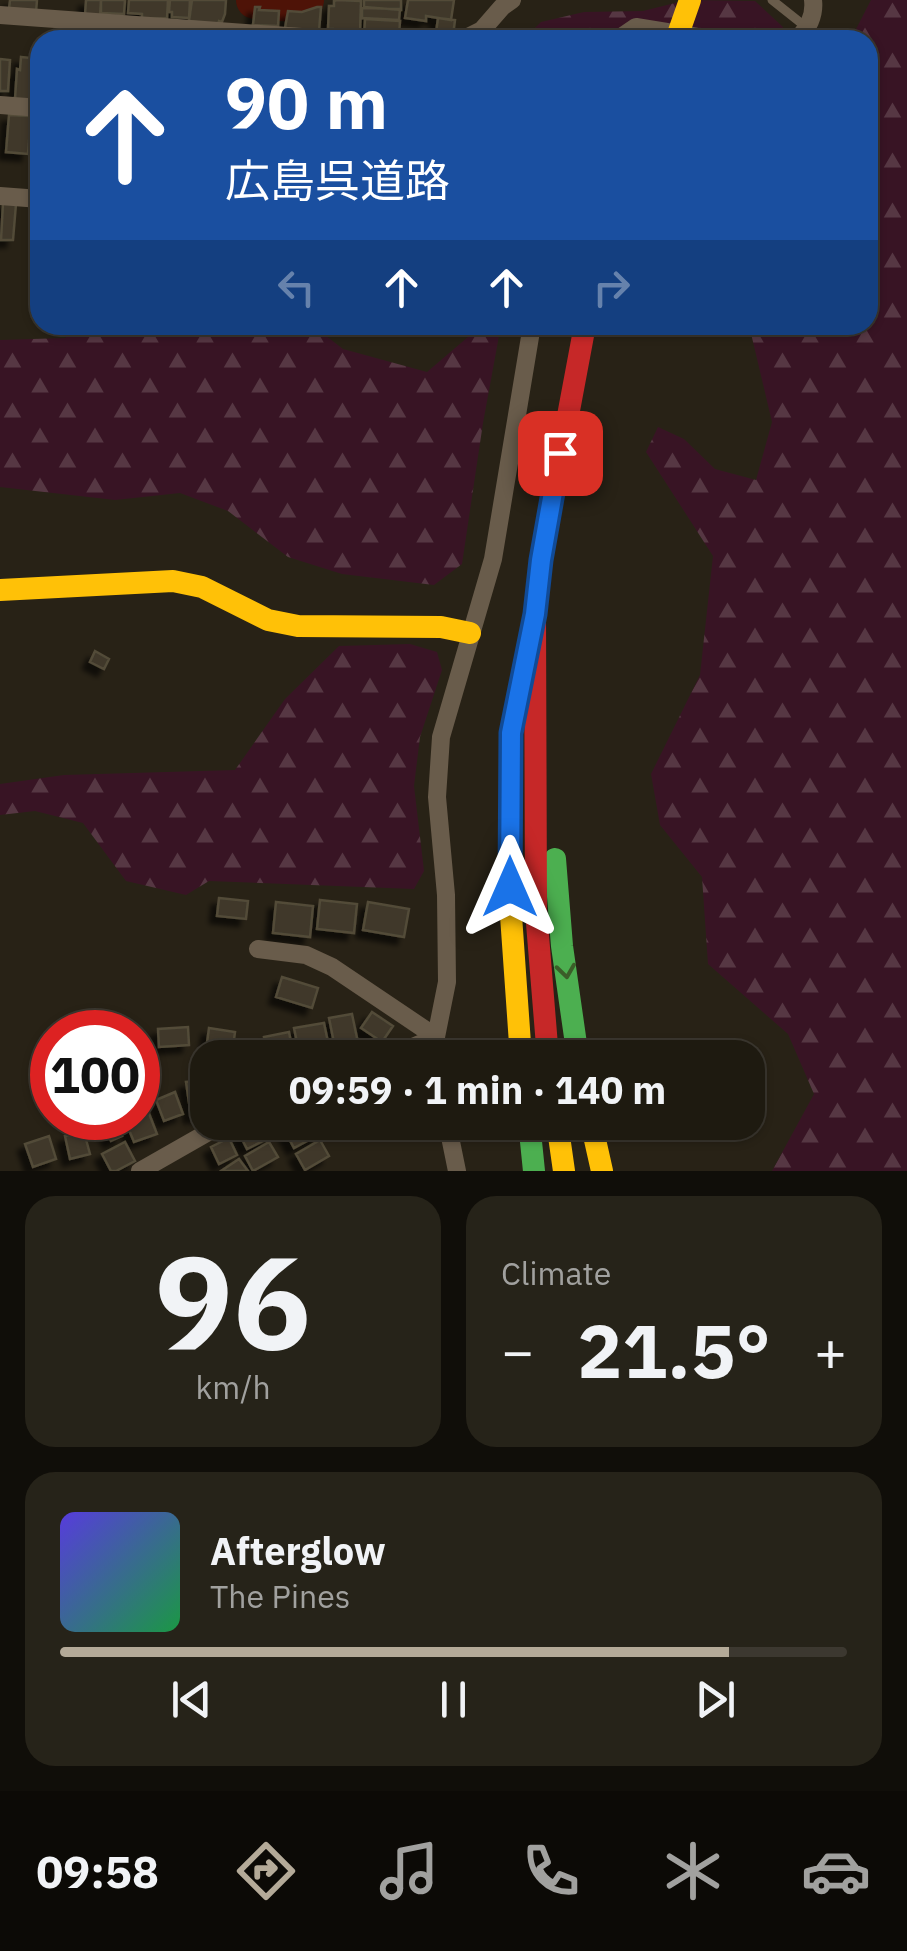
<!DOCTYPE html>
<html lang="en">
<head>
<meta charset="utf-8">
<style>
  body { margin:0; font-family:"IBM Plex Sans","Noto Sans JP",sans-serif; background:#262319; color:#f1f3f6; height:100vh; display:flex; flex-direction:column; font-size:38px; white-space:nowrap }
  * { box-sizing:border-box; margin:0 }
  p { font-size:32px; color:#a1a19f }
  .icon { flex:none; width:55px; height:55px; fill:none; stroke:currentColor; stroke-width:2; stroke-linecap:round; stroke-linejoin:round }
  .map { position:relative; height:1171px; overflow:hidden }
  .panel { display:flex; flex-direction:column; gap:25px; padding:25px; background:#100e09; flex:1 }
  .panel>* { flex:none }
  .guide { position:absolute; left:30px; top:30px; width:848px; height:305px; border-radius:30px; box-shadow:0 2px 8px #0004,0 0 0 2px #3c3830; background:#1a4fa0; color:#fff; overflow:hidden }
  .speed { position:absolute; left:30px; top:1010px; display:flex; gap:20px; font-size:50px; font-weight:700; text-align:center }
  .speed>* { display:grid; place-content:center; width:130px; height:130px; border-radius:50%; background:#1e1a10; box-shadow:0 2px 8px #0004,0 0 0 2px #3c3830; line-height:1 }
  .speed .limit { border:15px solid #d22; background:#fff; color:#111 }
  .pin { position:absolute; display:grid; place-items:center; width:85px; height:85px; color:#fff; margin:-42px; border-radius:20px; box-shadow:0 5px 15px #0006 }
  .me { position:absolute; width:110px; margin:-55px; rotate:0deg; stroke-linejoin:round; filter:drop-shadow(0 0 8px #0008) }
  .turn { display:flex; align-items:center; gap:35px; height:210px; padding:0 30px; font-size:45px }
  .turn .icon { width:130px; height:130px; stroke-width:2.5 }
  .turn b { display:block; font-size:70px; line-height:85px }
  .lanes { display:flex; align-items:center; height:95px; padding:0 30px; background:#0003; justify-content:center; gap:50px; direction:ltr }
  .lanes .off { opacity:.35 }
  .big { font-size:75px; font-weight:700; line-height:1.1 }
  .panel .widget { flex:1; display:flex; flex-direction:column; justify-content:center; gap:15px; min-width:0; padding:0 35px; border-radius:30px; background:#262319 }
  .panel .dial { align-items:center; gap:0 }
  .dial b { font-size:130px; line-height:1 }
  .song { display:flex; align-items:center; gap:30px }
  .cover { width:120px; height:120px; border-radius:15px; background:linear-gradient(135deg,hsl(250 70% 55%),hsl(140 70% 35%)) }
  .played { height:10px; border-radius:5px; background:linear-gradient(90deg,#b4aa98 85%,#3c3830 85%) }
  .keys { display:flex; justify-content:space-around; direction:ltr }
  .heat { display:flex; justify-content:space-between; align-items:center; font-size:55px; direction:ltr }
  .panel .tiles { flex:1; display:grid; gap:25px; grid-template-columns:1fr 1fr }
  .widget:last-child { grid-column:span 2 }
  .trip { position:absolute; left:190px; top:1040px; width:575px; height:100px; border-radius:30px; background:#1e1a10; box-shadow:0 2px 8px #0004,0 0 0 2px #3c3830; font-weight:700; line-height:100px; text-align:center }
  .menu { display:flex; height:160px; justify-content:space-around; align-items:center; background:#0c0a06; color:#a1a19f }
  .menu .icon { width:70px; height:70px }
  .menu .active { color:#b4aa98 }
  .menu b { font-size:45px; color:#f1f3f6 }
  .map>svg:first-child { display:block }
  .forest { fill:url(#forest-firs) }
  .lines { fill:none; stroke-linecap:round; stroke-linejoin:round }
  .river { stroke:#4e1307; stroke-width:38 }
  .building { fill:#3f392b; stroke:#524b39; stroke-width:2.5; filter:url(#shadow) }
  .lane { stroke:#695c4b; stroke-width:9 }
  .street { stroke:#695c4b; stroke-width:18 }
  .fast { stroke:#4caf50; stroke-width:22 }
  .slow { stroke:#ffc107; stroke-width:22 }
  .jam { stroke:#c62828; stroke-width:22 }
  .slow-bridge { stroke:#ffc107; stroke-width:22 }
  .oneway { stroke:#3b5d29 }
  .route-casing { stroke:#114b97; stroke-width:25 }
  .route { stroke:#1a73e8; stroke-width:18 }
</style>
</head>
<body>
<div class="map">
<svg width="907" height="1171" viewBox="0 0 907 1171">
  <defs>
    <pattern id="forest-firs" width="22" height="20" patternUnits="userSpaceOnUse" patternTransform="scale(2.5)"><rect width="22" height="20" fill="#381424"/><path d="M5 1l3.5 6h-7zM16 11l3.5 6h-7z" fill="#563743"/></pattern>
    <filter id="shadow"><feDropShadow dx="-7" dy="7" stdDeviation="2.5" flood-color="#0009"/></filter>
  </defs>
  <rect width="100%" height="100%" fill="#282216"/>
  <path class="forest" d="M687 0 755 1 783 27 779 40H686L648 33 609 32 597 40H523L541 22 584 12 643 11Z
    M871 0H907V1171H772L814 1094 788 1034 708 964 702 877 660 825 651 774 700 675 713 556 646 452 658 427 684 439 715 469 756 480 772 422 749 325H868V40H848L854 33Z
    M80 325H312L343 349 427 372 475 331 474 325H501L483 423 462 564 434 585 342 574 288 557 228 511 180 493 115 500 0 487V340L65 338Z
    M410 644 437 652 442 670 420 737 414 786 424 871 414 889 209 881 186 895 126 881 83 823 35 811 0 815V784L64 775 235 770 285 699 339 646Z"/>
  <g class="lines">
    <path class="river" d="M255 0 295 3 305 0"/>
  </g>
  <path class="building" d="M10 0H37L36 12 9 9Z
    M86 0H101L100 16 85 15Z
    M101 0H125L124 14 101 13Z
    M129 0H168L167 18 142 19V14L128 13Z
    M170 0H190L189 18 172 17V12H169Z
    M192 0H226L225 14 222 22 219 21 218 25 189 21Z
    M337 0 361 1 360 33 333 31V29H328L329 6H334V1Z
    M364 0H401V10L364 7Z
    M408 0H454L451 20 426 16V21L405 18Z
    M255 7H260L259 10 279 11 278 26 253 25Z
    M317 7H321L319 31 285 28 288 11 302 12Z
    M362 8 400 9 399 20 362 18Z
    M438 18 455 20 453 36 436 33Z
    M365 19 400 21 399 36H364Z
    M62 26 89 29 88 40H60Z
    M95 28 129 30V40H95Z
    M21 57 40 59V101L15 99 17 69 20 70Z
    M0 59 10 60 8 91H0Z
    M9 115 31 116 28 154 6 152Z
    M3 203 16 204 13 240H1Z
    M95 651 109 659 104 669 90 662Z
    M219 898 248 901 246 919 217 916Z
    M320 900 357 904 354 933 317 929Z
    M276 902 313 906 310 937 273 933Z
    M368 902 409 909 404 937 363 930Z
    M282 977 318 988 312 1008 276 997Z
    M372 1012 393 1026 382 1042 361 1028Z
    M352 1014 357 1038 334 1043 329 1018Z
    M324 1023 329 1047 299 1053 294 1028Z
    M188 1027 189 1045 159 1047 158 1029Z
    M209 1028 235 1032 233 1047 207 1043Z
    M289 1032 294 1058H268L264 1037Z
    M208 1080V1114L191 1116 186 1082Z
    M175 1092 183 1114 164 1121 156 1100Z
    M143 1098 157 1134 134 1142 124 1118H138V1100Z
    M98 1118H112L122 1136 111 1141Z
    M307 1122H313L320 1134 294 1148 286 1133Z
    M258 1123 267 1139 247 1149 239 1133Z
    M84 1132 90 1154 70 1159 65 1136Z
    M49 1136 56 1159 33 1167 25 1144Z
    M229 1138 237 1155 219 1164 211 1147Z
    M320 1140 329 1156 305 1170 296 1154Z
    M125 1142 135 1161 116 1171H111L102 1154Z
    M269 1142 278 1157 253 1171 245 1156Z
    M239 1159 248 1171H221Z"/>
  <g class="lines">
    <path class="lane" d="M772 0 806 27"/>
    <path class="street" d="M0 15 343 40
      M462 40 482 30 502 7 512 0
      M617 40 636 27 716 40
      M797 40C808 28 815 16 813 0
      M0 105 40 108
      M0 196 40 199
      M258 949 306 955 332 967 436 1037
      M374 1058 394 1055 436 1037
      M438 1058 436 1037 447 982 446 895 437 797 441 737 493 559 532 325
      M447 1122 457 1171
      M140 1171 226 1122"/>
    <path class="fast" d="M555 859 562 946 578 1058
      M529 1122 534 1171"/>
    <path class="slow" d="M0 590 173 581 202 587 268 620 298 626 441 627 470 633
      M521 683 511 733 509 887 521 1058
      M557 1122 564 1171
      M591 1122 602 1171"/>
    <path class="jam" d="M548 1058 536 911 535 613 541 560 585 325"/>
    <path class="slow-bridge" d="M676 40 690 0"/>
  </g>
  <defs><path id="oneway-chevron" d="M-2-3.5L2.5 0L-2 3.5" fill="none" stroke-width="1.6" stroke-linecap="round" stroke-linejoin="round" transform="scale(2.5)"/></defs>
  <use class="oneway" href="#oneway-chevron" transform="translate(566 971) rotate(82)"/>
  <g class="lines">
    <defs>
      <path id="route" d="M510 887 511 733 535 614 541 560 560 453"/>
    </defs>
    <use href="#route" class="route-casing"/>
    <use href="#route" class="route"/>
  </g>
</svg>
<div class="speed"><div class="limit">100</div></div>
<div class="pin" style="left:560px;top:453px;background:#d93025"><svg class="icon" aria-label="arrive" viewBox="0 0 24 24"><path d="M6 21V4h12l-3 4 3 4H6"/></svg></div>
<svg class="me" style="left:510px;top:887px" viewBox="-20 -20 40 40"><path d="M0-17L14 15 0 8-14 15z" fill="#1a73e8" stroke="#fff" stroke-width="4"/></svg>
<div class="trip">09:59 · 1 min · 140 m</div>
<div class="guide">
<div class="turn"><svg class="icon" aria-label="ahead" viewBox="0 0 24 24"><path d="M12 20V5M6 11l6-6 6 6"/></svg><div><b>90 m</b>広島呉道路</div></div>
<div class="lanes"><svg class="icon off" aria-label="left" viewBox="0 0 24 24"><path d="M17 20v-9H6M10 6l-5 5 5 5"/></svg><svg class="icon" aria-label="ahead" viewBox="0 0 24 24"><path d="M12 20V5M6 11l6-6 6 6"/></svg><svg class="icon" aria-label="ahead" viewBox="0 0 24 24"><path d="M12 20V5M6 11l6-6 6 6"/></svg><svg class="icon off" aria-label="right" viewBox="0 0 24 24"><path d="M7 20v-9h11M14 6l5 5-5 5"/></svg></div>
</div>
</div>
<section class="panel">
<div class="tiles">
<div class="widget dial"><b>96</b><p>km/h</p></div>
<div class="widget"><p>Climate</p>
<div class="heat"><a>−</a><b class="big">21.5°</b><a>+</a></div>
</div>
<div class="widget">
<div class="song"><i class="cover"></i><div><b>Afterglow</b><p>The Pines</p></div></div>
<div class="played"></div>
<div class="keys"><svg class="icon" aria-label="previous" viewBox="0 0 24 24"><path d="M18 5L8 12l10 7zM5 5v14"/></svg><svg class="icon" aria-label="pause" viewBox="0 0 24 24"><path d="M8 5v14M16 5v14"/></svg><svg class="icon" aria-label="next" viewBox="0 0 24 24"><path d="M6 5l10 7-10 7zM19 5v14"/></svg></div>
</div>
</div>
</section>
<nav class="menu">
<b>09:58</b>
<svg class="icon active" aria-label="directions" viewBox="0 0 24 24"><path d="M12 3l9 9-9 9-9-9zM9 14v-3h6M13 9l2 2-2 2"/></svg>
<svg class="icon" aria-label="music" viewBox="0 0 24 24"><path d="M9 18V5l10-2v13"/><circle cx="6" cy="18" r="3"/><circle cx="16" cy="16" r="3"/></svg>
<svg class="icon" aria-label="phone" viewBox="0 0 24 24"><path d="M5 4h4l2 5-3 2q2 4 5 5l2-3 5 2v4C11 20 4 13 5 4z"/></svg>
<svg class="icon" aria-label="climate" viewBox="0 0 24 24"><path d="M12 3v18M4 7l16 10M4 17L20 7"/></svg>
<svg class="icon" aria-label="car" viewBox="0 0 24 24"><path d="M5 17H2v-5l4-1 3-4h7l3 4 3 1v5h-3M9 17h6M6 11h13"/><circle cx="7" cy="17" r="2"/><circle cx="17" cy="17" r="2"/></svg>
</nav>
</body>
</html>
